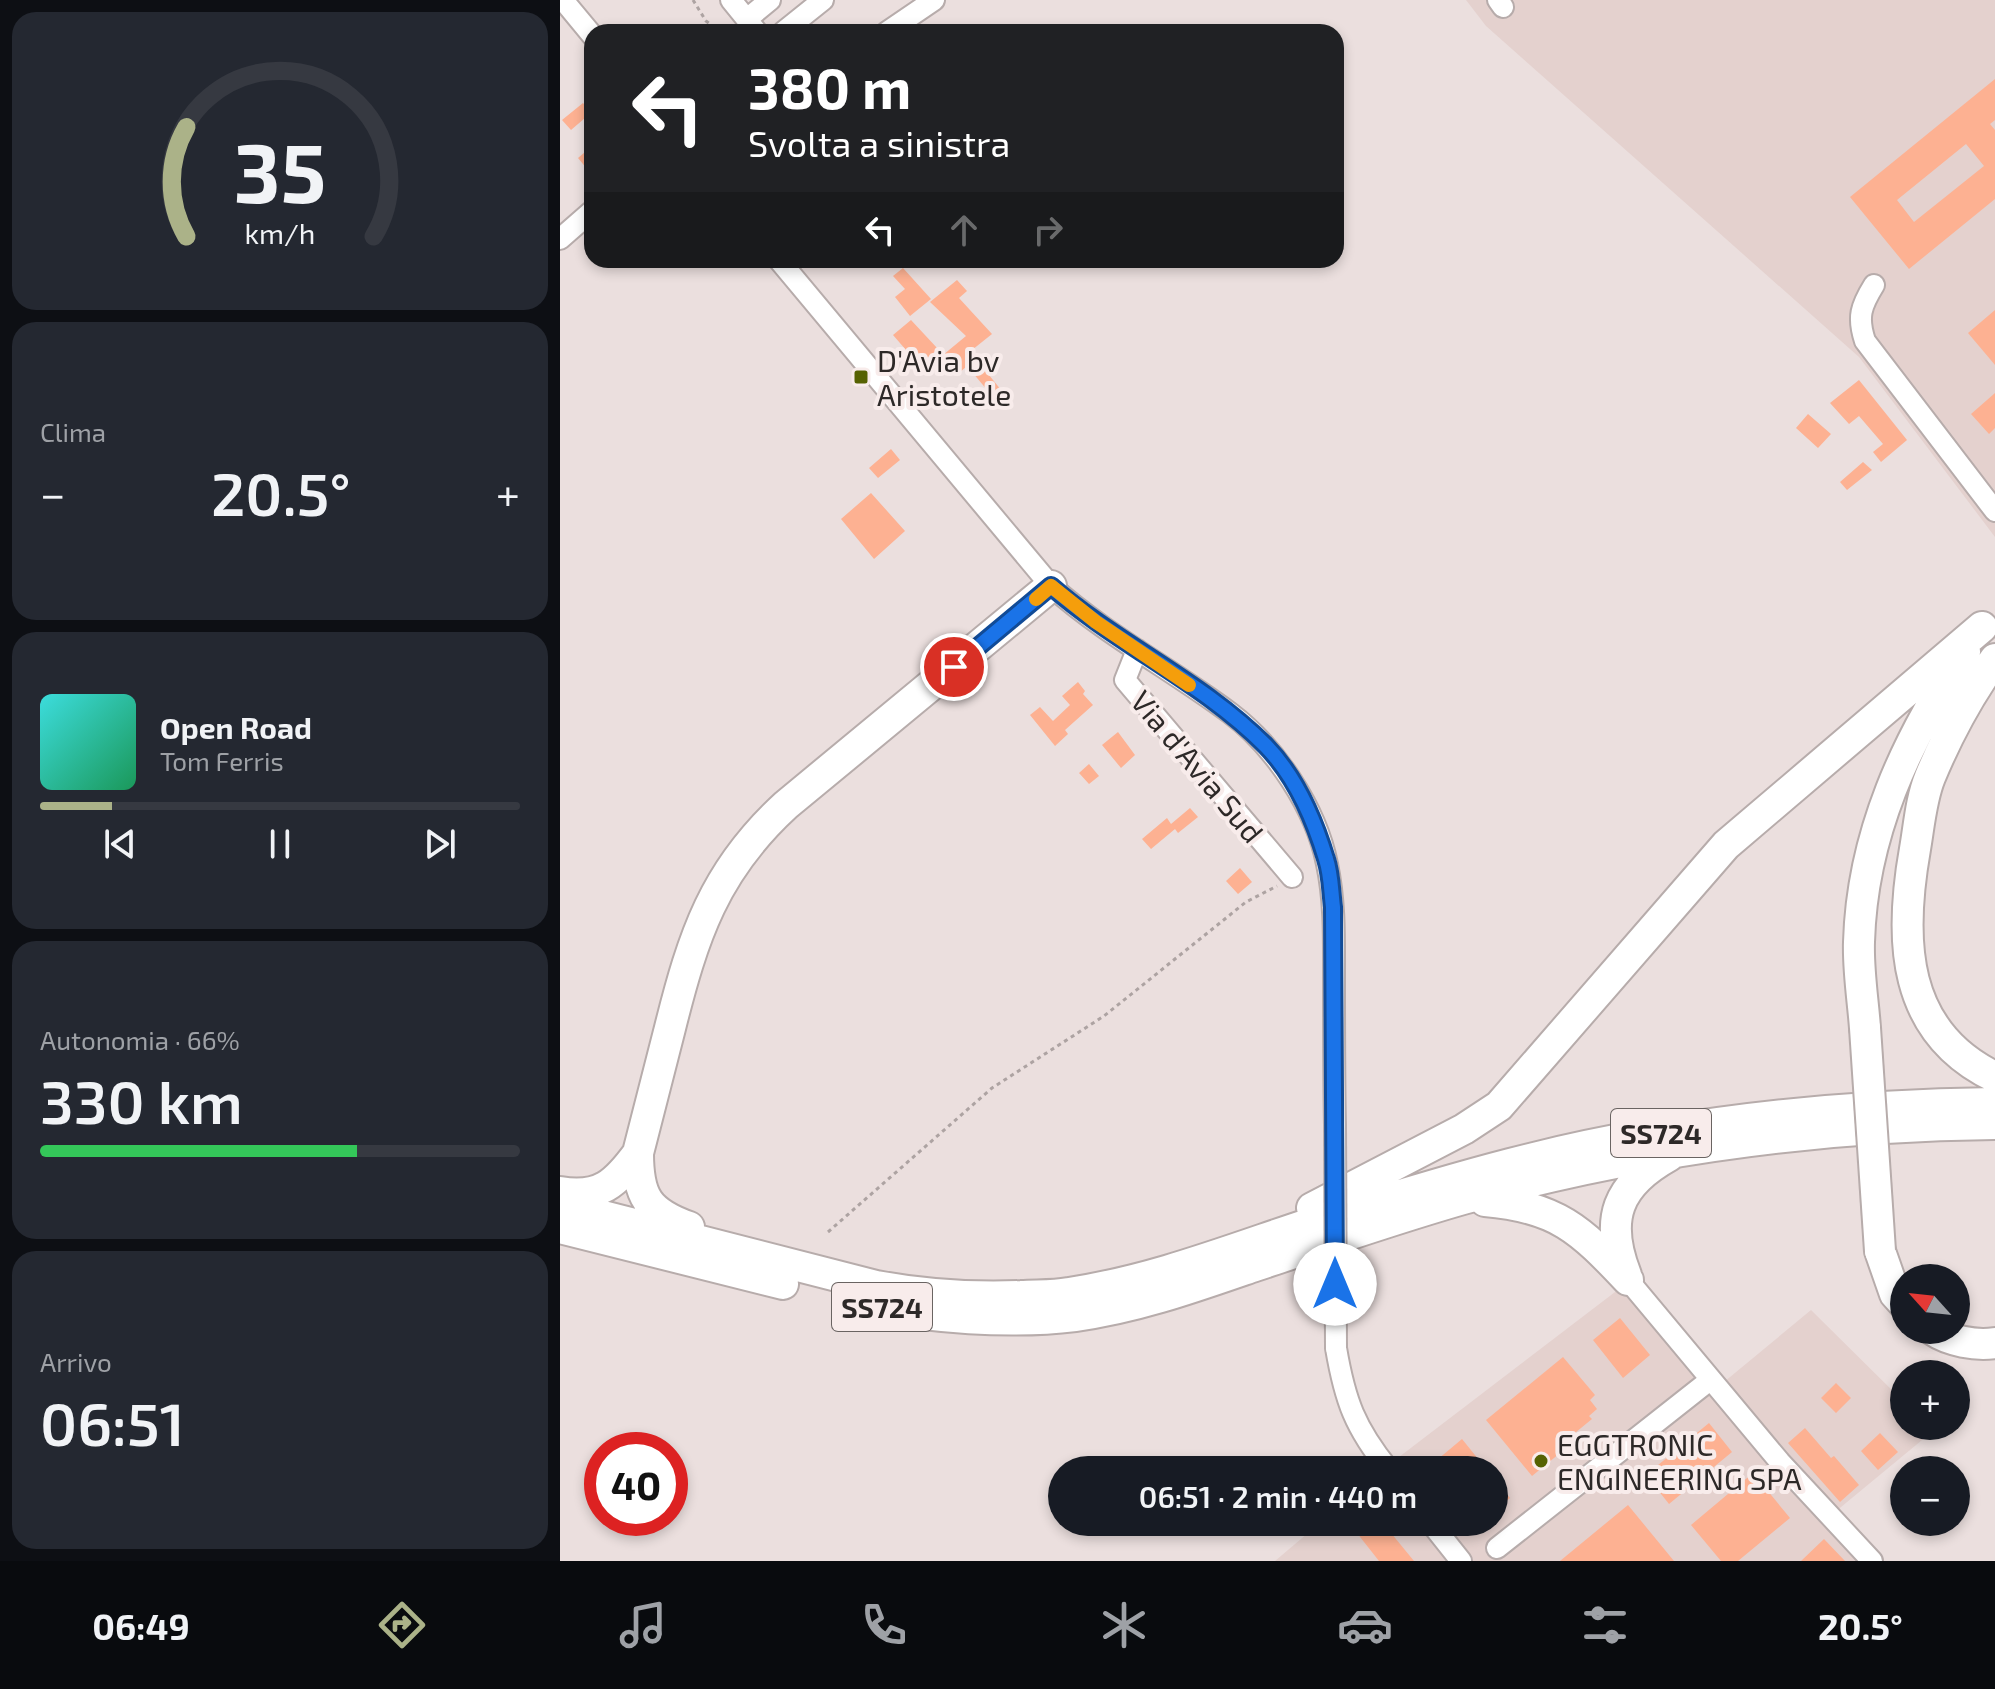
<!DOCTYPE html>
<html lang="it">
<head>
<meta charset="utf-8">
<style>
  body { margin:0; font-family:"Exo 2",sans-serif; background:#242831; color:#f1f3f6; height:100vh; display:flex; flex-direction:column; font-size:30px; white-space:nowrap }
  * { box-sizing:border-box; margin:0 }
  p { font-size:26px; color:#9ea1a6 }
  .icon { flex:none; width:44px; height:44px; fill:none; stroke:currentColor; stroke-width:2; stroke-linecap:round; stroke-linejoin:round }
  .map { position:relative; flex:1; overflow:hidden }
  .side { display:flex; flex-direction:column; gap:12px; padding:12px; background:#0d0f14; width:560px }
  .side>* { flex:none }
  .hud { position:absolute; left:24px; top:24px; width:760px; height:244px; border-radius:24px; box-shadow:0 4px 12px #0003; background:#202124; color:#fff; overflow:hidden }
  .needle { width:52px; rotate:297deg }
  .tools { position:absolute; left:1330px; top:1264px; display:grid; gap:16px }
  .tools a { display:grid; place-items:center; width:80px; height:80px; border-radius:50%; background:#171b24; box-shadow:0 4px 12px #0003; font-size:40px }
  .speed { position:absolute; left:24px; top:1432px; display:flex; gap:16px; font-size:40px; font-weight:700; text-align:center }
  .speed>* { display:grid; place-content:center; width:104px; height:104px; border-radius:50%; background:#171b24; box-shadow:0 4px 12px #0003; line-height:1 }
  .speed .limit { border:12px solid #d22; background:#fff; color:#111 }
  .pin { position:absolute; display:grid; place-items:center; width:68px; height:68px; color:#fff; margin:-34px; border:4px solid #fff; border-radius:50%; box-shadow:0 2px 8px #0007 }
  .me { position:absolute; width:88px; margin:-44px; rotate:0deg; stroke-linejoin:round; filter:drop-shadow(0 0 6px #0008) }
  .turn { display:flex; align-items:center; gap:28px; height:168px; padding:0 32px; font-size:36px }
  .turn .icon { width:104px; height:104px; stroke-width:2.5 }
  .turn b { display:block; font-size:56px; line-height:68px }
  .lanes { display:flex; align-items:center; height:76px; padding:0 32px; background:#0003; justify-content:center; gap:40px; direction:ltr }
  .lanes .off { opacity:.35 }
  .big { font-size:60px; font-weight:600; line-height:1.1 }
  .side .tile { flex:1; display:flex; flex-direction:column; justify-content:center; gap:12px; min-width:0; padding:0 28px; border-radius:24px; background:#242831 }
  .side .dial { align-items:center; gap:0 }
  .dial svg { height:208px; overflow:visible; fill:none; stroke:#363941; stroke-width:7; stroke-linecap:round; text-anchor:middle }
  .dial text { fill:#f1f3f6; stroke:none }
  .song { display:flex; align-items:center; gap:24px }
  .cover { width:96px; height:96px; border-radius:12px; background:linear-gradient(135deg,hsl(180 70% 55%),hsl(150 70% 35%)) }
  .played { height:8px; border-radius:4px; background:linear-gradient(90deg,#abb288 15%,#363941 15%) }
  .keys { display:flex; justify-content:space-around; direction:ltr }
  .heat { display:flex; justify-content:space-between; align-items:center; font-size:44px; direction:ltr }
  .charge { height:12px; border-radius:6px; background:linear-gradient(90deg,#34c759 66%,#363941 0) }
  .trip { position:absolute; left:488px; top:1456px; width:460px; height:80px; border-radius:40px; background:#171b24; box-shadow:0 4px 12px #0003; font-weight:600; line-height:80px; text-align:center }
  .tabs { display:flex; height:128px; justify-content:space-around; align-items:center; background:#090b0e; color:#9ea1a6 }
  .tabs .icon { width:56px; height:56px }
  .tabs .on { color:#abb288 }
  .tabs b { font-size:36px; color:#f1f3f6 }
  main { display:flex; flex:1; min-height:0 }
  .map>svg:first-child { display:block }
  .built { fill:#e4d1ce }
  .building { fill:#fdb192; fill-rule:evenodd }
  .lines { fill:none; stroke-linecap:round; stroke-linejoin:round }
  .minor-casing { stroke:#b7acab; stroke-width:24 }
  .highway-casing { stroke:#b7acab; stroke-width:34 }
  .path { stroke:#ada3a2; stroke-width:3; stroke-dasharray:4 4; stroke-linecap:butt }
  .minor { stroke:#fff; stroke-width:20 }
  .highway { stroke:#fff; stroke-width:30 }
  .minor-bridge-casing { stroke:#b7acab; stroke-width:24; stroke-linecap:butt }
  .highway-bridge-casing { stroke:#b7acab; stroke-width:34; stroke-linecap:butt }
  .minor-bridge { stroke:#fff; stroke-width:20 }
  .highway-bridge { stroke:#fff; stroke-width:30 }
  .route-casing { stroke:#114b97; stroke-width:20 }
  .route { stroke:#1a73e8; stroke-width:14 }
  .slow { stroke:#f59e0b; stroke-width:14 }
  .poi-dot { fill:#566202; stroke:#f8eceb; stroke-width:3 }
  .labels { text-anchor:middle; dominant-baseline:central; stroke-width:8; stroke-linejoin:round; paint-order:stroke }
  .shield { fill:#f8eceb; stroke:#6a6462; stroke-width:2 }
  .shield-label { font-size:28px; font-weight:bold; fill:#2d2928 }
  .poi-label { font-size:30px; fill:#2d2928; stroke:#f8eceb; text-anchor:start }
  .street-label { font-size:30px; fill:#2d2928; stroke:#f8eceb }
</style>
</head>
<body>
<main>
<section class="side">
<div class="tile dial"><svg viewBox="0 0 100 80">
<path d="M14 69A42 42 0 1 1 86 69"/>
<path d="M14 69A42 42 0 0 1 14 27" stroke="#abb288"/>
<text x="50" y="56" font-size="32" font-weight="700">35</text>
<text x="50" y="72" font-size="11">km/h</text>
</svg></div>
<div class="tile"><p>Clima</p>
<div class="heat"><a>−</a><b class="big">20.5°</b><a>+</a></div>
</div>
<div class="tile">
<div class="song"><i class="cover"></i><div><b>Open Road</b><p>Tom Ferris</p></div></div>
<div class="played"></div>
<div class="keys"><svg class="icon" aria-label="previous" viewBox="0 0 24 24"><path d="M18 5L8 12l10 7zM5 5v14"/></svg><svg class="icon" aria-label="pause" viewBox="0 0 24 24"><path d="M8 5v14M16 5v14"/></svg><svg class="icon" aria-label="next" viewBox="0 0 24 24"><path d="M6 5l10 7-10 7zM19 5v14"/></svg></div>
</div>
<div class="tile"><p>Autonomia · 66%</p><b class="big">330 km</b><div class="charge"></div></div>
<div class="tile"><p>Arrivo</p><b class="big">06:51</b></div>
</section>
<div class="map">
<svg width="1435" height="1561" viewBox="0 0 1435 1561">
  <rect width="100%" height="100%" fill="#ebdfde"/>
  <path class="built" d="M906 0H1435V537L1299 357 926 26Z
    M1076 1276 1164 1382 1251 1310 1344 1402V1426H1368L1373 1431 1275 1512 1321 1561H715L761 1522H934V1470H822Z"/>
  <path class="building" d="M1435 79V120L1430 124 1435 130V199L1349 269 1290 197ZM1406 144 1424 166 1354 222 1337 200Z
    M23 103 32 112 11 130 2 120Z
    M32 146V175L18 158Z
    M343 268 371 299 350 316 335 297 345 289 333 276Z
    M397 280 407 291 399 298 432 334 412 350 418 357 416 359 446 396 438 403 407 366 398 374 383 355 406 336 370 302Z
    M1435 310V365L1408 333Z
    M351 320 378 349 359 365 333 335Z
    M1299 380 1347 440 1321 462 1313 452 1323 444 1299 416 1289 424 1270 403Z
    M1435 393V428L1429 434 1411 414Z
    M1248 414 1271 434 1258 448 1236 428Z
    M331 449 340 460 318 478 309 468Z
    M1303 462 1312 470 1287 490 1280 482Z
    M311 493 345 531 314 559 281 519Z
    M518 682 525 691 523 694 533 705 505 730 508 734 495 746 470 715 480 707 493 721 510 705 502 696Z
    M558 732 575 755 561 768 542 745Z
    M529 764 539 776 529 784 519 773Z
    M630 808 638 817 618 833 615 829 591 849 582 839 607 818 611 824Z
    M680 868 692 882 678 894 666 881Z
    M1060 1318 1090 1355 1063 1378 1033 1340Z
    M1003 1357 1035 1395 1030 1400 1037 1409 1029 1416 1032 1419 1010 1437 1012 1440 1004 1447 1005 1449 972 1476 926 1420Z
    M1276 1383 1291 1398 1276 1413 1261 1398Z
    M1149 1423 1172 1452 1109 1504 1086 1475Z
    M1245 1428 1271 1458 1274 1456 1299 1485 1280 1502 1228 1443Z
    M1320 1433 1338 1452 1318 1470 1301 1451Z
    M902 1439 927 1470H865Z
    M1193 1473 1230 1518 1178 1561H1161L1131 1525Z
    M934 1479 950 1498 934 1511Z
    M1068 1505 1114 1561H1000Z
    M801 1522H822L854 1561H819L793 1528Z
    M1264 1539 1285 1561H1241Z"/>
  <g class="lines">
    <defs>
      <path id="minor" d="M3 0 32 35
        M171 0 197 32
        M938 0 943 7
        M187 19 210 0
        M223 32 263 0
        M327 32 374 0
        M0 239 32 211
        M219 260 491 586C546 635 611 669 670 713 715 747 756 808 767 864 775 902 774 940 774 979 774 1028 774 1077 775 1125
        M1314 285C1301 306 1297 317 1305 341L1435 511
        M577 650 565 680 732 877
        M1068 1280 1220 1462 1312 1561
        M776 1348C785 1401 795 1428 829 1470
        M870 1522 901 1561
        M937 1548 1150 1380"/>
      <path id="highway" d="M1435 659C1409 695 1387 736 1370 777 1361 799 1359 826 1355 849 1339 939 1341 1032 1435 1077
        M1305 1028C1303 1000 1298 971 1299 942 1302 835 1346 740 1405 652
        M0 1192C40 1199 56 1183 78 1153
        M925 1201C997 1207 1020 1229 1068 1280
        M0 1205 316 1286C365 1295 411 1298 461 1296 477 1295 493 1296 509 1293 602 1279 687 1243 776 1215 833 1197 892 1179 950 1164 1107 1123 1273 1105 1435 1103
        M752 1208 904 1129 939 1106 1166 845 1422 627
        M129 1227C87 1212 78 1196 78 1153 89 1111 99 1070 110 1028 133 936 154 871 226 805L491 586
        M0 1228 223 1284
        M1320 1251 1335 1294 1344 1304
        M1066 1275C1044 1219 1057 1185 1109 1156
        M364 1314C414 1320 465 1322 515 1316 576 1308 637 1286 695 1266 764 1243 833 1219 903 1199 1076 1151 1255 1126 1435 1124
        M1373 1330C1389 1341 1416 1346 1435 1343"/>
    </defs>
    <use href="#minor" class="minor-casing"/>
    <use href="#highway" class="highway-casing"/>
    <path class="path" d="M133 0 146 21 161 32
      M268 1232 432 1088 544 1016 686 902 717 886"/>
    <use href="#minor" class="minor"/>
    <use href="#highway" class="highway"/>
    <defs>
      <path id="minor-bridge" d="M775 1125 776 1348"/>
      <path id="highway-bridge" d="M1305 1028 1320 1251"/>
    </defs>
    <use href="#minor-bridge" class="minor-bridge-casing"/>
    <use href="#highway-bridge" class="highway-bridge-casing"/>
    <use href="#minor-bridge" class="minor-bridge"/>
    <use href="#highway-bridge" class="highway-bridge"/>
  </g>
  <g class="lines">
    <defs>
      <path id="route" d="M394 667 491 586C558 645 643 682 706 746 735 776 754 819 766 859 771 874 771 891 773 907L775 1284"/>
    </defs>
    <use href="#route" class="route-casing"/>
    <use href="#route" class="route"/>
    <path class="slow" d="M476 599 491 586 536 622 629 685"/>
  </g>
  <g class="poi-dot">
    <rect x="293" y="369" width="16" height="16" rx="4"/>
    <circle cx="981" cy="1461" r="8"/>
  </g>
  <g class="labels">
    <g class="shield">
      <rect x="1051" y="1109" width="100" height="48" rx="6"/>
      <rect x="272" y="1283" width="100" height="48" rx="6"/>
    </g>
    <g class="shield-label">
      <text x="1101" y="1133">SS724</text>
      <text x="322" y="1307">SS724</text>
    </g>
    <g class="poi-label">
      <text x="317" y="360">D'Avia bv<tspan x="317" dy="34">Aristotele</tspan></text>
      <text x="997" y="1444">EGGTRONIC<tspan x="997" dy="34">ENGINEERING SPA</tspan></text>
    </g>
    <g class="street-label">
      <text transform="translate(638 766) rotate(50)">Via d'Avia Sud</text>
    </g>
  </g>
</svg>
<div class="tools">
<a><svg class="needle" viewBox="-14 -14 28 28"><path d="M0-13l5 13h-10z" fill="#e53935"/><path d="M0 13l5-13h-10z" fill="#9ea1a6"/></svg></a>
<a>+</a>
<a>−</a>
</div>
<div class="speed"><div class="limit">40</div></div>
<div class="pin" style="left:394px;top:667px;background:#d93025"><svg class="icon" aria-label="arrive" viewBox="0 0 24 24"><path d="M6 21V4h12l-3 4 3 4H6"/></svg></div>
<svg class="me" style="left:775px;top:1284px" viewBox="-20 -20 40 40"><circle r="19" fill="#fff"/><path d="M0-13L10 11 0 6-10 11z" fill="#1a73e8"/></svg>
<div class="trip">06:51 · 2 min · 440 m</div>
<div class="hud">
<div class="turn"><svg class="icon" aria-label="left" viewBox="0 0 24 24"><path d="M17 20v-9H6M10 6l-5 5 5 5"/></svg><div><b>380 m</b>Svolta a sinistra</div></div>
<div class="lanes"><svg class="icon" aria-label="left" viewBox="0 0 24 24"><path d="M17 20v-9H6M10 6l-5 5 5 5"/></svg><svg class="icon off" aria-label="ahead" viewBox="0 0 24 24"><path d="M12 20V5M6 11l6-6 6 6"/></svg><svg class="icon off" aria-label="right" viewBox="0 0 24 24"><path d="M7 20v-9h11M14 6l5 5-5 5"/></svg></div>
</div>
</div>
</main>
<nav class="tabs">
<b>06:49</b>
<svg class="icon on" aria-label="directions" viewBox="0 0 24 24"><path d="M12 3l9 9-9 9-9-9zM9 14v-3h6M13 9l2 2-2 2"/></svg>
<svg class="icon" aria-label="music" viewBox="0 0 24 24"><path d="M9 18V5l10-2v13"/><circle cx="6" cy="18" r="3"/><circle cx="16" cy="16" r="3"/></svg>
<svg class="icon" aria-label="phone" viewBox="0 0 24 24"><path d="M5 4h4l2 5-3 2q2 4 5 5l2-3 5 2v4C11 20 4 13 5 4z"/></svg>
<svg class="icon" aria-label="climate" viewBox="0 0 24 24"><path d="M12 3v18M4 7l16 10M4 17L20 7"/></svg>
<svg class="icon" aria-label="car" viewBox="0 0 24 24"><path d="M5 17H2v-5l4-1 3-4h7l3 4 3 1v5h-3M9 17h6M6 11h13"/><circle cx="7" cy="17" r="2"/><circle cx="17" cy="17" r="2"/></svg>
<svg class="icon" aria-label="filters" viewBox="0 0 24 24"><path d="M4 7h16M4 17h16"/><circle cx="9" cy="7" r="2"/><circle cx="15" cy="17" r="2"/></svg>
<b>20.5°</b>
</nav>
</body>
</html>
